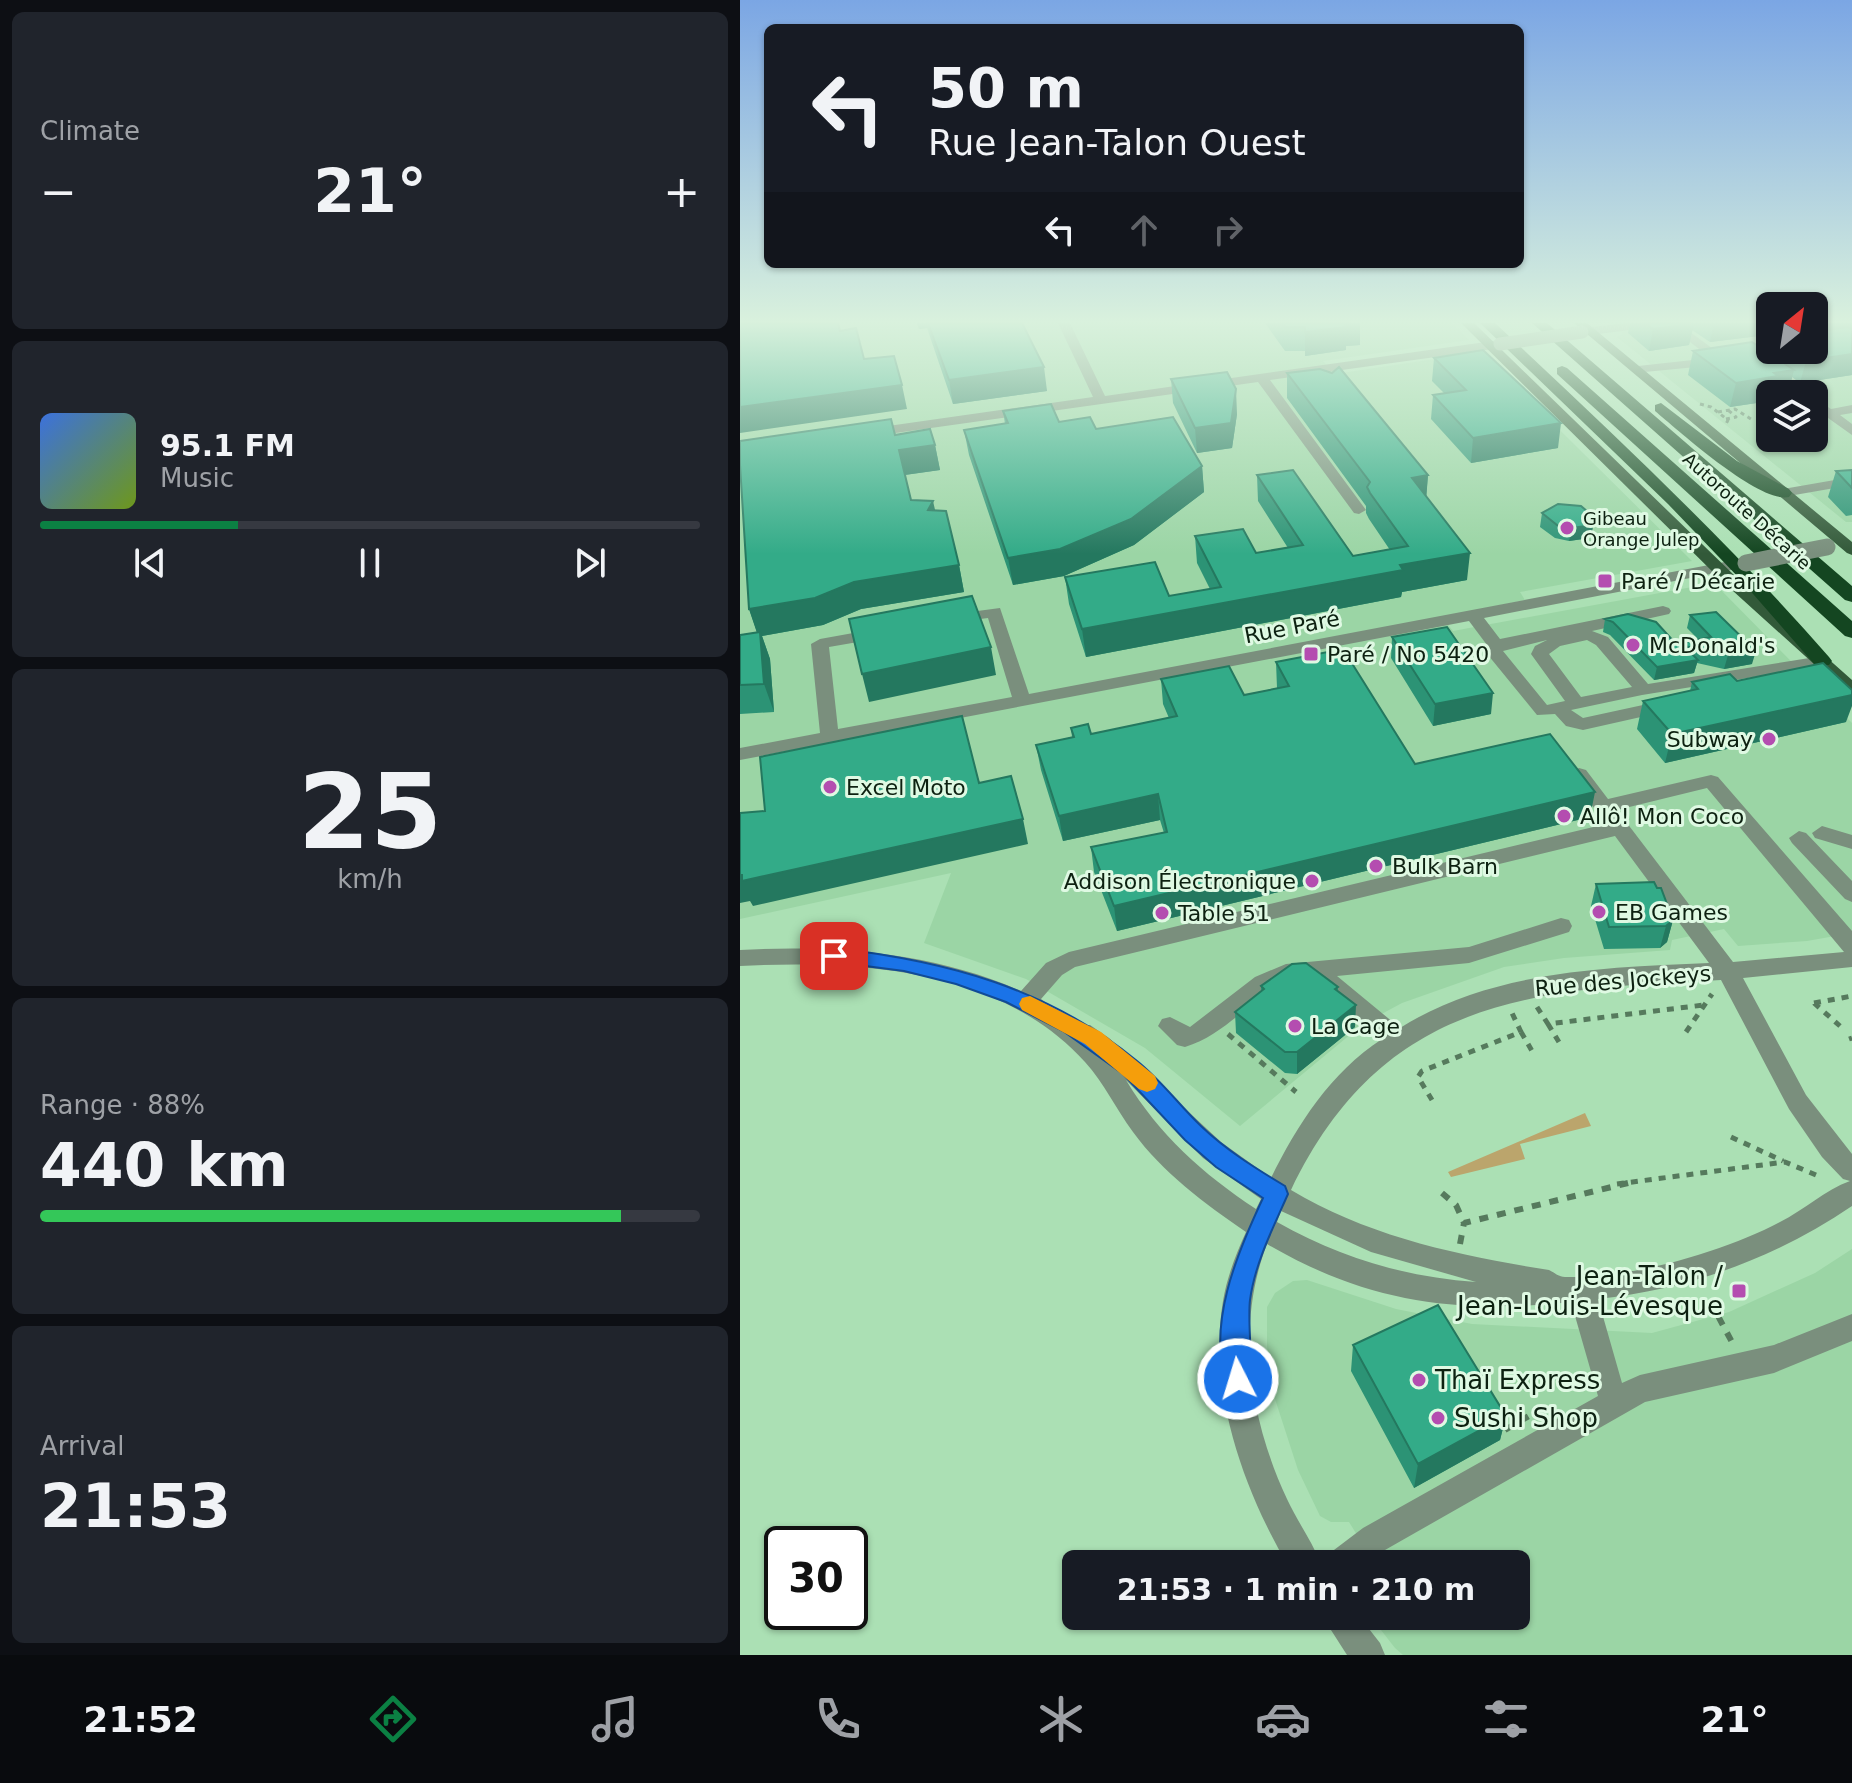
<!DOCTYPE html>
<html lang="en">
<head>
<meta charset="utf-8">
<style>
  body { margin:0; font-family:"DejaVu Sans",sans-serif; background:#20242c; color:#f1f3f6; height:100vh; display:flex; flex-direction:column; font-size:30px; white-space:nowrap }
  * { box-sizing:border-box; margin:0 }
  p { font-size:26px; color:#9ea1a6 }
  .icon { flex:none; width:44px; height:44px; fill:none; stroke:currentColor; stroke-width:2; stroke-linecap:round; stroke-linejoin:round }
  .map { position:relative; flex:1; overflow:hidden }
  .details { display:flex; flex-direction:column; gap:12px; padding:12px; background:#0d0f14; width:740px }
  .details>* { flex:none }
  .banner { position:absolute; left:24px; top:24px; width:760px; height:244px; border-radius:12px; box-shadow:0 2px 6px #0004; background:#171b24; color:#f1f3f6; overflow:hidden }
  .needle { width:52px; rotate:30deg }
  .tools { position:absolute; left:1016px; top:292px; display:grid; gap:16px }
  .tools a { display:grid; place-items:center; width:72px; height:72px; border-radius:12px; background:#171b24; box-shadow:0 2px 6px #0004; font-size:40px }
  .speed { position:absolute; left:24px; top:1526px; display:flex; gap:16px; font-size:40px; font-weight:700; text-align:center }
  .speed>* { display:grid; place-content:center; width:104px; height:104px; border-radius:50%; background:#171b24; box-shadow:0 2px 6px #0004; line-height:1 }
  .speed .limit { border:4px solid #111; border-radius:12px; background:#fff; color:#111 }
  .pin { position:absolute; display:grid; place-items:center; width:68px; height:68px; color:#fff; margin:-34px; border-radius:16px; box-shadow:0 4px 12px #0006 }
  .me { position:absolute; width:88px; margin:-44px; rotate:355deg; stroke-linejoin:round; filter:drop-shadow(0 0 6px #0008) }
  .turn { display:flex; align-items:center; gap:28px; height:168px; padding:0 32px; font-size:36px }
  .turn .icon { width:104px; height:104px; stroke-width:2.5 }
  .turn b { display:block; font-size:56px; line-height:68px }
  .lanes { display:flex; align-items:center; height:76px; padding:0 32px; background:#0003; justify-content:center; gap:40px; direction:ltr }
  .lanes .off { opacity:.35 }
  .big { font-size:60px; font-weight:700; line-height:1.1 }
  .details .widget { flex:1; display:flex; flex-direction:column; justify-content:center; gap:12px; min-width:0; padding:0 28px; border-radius:12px; background:#20242c }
  .details .dial { align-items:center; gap:0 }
  .dial b { font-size:104px; line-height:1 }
  .song { display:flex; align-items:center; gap:24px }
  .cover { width:96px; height:96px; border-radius:12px; background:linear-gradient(135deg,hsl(220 70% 55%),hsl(80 70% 35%)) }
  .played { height:8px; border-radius:4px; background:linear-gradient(90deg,#0b8043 30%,#363941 30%) }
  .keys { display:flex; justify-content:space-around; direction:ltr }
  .heat { display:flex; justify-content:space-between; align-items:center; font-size:44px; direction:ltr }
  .charge { height:12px; border-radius:6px; background:linear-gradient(90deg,#34c759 88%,#363941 0) }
  .trip { position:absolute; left:322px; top:1550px; width:468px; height:80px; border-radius:12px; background:#171b24; box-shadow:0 2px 6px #0004; font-weight:700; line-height:80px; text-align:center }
  .dock { display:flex; height:128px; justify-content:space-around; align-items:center; background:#090b0e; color:#9ea1a6 }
  .dock .icon { width:56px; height:56px }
  .dock .active { color:#0b8043 }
  .dock b { font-size:36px; color:#f1f3f6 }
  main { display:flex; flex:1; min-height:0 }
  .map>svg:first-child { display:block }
  .built { fill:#9bd5a5; fill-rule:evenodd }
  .green { fill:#bba56c }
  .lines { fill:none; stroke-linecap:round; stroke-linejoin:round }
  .path-far2 { stroke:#567a5d; stroke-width:3; stroke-dasharray:4 4; stroke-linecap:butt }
  .path-far1 { stroke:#567a5d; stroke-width:5; stroke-dasharray:7 7; stroke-linecap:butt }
  .path { stroke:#567a5d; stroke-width:6; stroke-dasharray:9 9; stroke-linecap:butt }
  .minor { fill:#7a8f7d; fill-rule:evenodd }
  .major { fill:#325939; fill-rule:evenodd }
  .highway { fill:#144621; fill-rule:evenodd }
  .minor-bridge-far1 { stroke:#7a8f7d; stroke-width:13 }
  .minor-bridge { stroke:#7a8f7d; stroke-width:17 }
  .wall { fill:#2c9375 }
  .shaded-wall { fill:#24785f }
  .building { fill:#33ab88; stroke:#24785f; stroke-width:2 }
  .route { fill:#1a73e8; stroke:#114b97; stroke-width:2 }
  .slow { fill:#f59e0b }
  .poi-dot { fill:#b44db0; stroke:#dff9e3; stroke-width:3 }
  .labels { text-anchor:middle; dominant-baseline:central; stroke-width:6; stroke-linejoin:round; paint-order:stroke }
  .far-street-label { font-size:18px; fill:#0d2111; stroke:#dff9e3 }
  .far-poi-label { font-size:18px; fill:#0d2111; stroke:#dff9e3; text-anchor:start }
  .poi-label { font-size:22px; fill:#0d2111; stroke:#dff9e3; text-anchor:start }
  .street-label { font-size:22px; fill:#0d2111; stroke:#dff9e3 }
  .near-poi-label { font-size:26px; fill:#0d2111; stroke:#dff9e3; text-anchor:start }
</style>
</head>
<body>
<main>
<section class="details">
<div class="widget"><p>Climate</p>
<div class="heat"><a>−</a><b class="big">21°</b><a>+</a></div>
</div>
<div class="widget">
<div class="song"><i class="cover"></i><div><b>95.1 FM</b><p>Music</p></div></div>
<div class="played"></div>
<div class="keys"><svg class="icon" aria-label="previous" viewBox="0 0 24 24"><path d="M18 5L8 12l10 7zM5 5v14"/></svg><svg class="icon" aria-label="pause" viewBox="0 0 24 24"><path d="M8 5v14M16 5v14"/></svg><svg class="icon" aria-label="next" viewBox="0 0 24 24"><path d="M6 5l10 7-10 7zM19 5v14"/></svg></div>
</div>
<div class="widget dial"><b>25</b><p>km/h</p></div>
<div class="widget"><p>Range · 88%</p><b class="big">440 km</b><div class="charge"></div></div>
<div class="widget"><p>Arrival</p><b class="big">21:53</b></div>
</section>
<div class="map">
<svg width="1112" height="1655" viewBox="0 0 1112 1655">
  <rect width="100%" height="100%" fill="#abe0b4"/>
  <path class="built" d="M0 323H712L729 340 583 361 595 374 741 352 952 561 780 592 785 600 702 617 713 631 974 583 1112 723V933L1067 941 998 946 984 929 932 940 930 950 824 958 764 967 662 1003 623 1024 500 1126 405 1048 286 979 184 943 211 873 0 919Z
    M870 323H1030V350H1074L1112 338V522H1106L877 337 883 334ZM1030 394H1074V438H1030Z
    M1112 1249V1655H663L655 1648 630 1616H776V1564H635L609 1522H591L580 1516 558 1470 535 1399 527 1346V1307L535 1293 553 1281 567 1280 656 1309 732 1324 912 1333 989 1312 1075 1273Z"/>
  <path class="green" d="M845 1113 851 1126 780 1144 785 1159 711 1177 708 1172Z"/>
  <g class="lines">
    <path class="path-far2" d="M960 404 971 407 988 420 985 426
      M978 412 995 409 1011 419
      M986 419 996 417 988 410"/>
    <path class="path-far1" d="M1074 1003 1112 996
      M1074 1003 1100 1026
      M797 1007 808 1024 964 1005
      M808 1024 822 1047
      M781 1032 795 1056
      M946 1032 972 994
      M488 1034 556 1092
      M1109 1039 1112 1038
      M692 1100 678 1077 682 1071 781 1032 772 1013
      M991 1137 1043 1161
      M877 1184 1045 1162 1076 1175"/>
    <path class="path" d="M702 1193 716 1205 724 1223 892 1182
      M720 1244 724 1223
      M970 1301 993 1344
      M765 1430 799 1410"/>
    <path class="minor" d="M318 323H330L365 396 760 340 766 344 760 348 530 380 626 510 619 514 614 513 518 382 127 437 120 433 127 429 353 397Z
      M887 323H919L913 327 842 336 836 332 842 328Z
      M925 323H938L988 360 977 365 894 373V367L898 366 971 358Z
      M1030 350H1056L1007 361 1001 357Z
      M1031 366 1035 367 1069 394H1055L1027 373 1025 370Z
      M1074 398 1091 409 1112 405V413L1100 415 1112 424V435L1074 408Z
      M1112 477V485L1043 497 1036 493 1043 489Z
      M1006 558 1012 560V566L744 618 760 639 923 606 929 608 931 611 929 614 852 631 868 637 908 684 1082 656 1091 661 1082 666 902 695 831 710 843 718 926 700 935 706 932 710 843 730 826 726 815 714 797 715 748 655 747 645 729 621 0 760V748L80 733 71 644 80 639 141 628 149 633 141 638 89 647 98 729 272 697 248 618 209 623 207 619 209 615 215 614 260 608 289 694ZM807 640 795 646 791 654 825 701 807 705 763 651ZM847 640 856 645 892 687 841 697 809 654 820 646Z
      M839 768 846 770 868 799 971 775 978 777 1112 931V967L1003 978 1066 1095 1112 1154V1206C1036 1258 950 1289 858 1299L882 1383 900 1375 1034 1345 1112 1314V1341L1034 1373 905 1402 645 1550 627 1564H585L590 1553 623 1528 858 1396 831 1302C717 1314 628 1303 527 1244 495 1327 510 1420 547 1499 557 1521 572 1541 581 1564H547C503 1488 468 1390 483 1301 487 1277 496 1254 506 1232 464 1203 423 1173 393 1132 376 1109 364 1083 345 1062 260 968 118 960 0 966V950C96 945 192 952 281 991L306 963 329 952 866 824 829 774ZM967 788 1104 952 993 962 877 810ZM875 836 969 963C866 967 750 971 660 1028L597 976 729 963 829 932 832 926 829 920 821 918 729 947 546 964 515 977 450 1027 430 1017 422 1019 418 1026 437 1045 445 1047C494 1032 516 985 571 979L642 1039C591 1072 557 1125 531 1178L481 1142 369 1038 350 1025H336L301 999 322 975 335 967ZM981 980 1049 1109 1082 1157 1103 1179 1110 1181C1085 1190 1064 1210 1040 1222 983 1252 890 1279 825 1277 819 1277 815 1273 809 1270 721 1256 629 1237 551 1190 643 998 791 989 981 980ZM386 1080 463 1158 521 1199 516 1209C463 1174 419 1135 386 1080ZM541 1211 631 1252 736 1282C664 1277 599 1257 537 1222Z
      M1082 826 1112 835V849L1075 838 1072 833Z
      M1059 831 1066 833 1112 881V902L1105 899 1052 843 1049 838Z
      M582 1616H619L640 1643 645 1655H607Z"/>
    <path class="major" d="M721 323H734L994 575 1112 680V694L1106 693 982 581Z
      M834 323H847L1112 542V555L1107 553Z"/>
    <path class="highway" d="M740 323H755C870 431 985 538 1089 657L1092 661 1089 665H1075L1000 579 928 504Z
      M792 323H807L1112 586V602L1105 600Z
      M822 366 827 368 1112 621V638L1105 636 817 374V368Z
      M921 403 997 461 1049 489 1052 493 1049 497C1020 504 939 431 915 411V405Z"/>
    <path class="minor-bridge-far1" d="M760 344 842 332"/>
    <path class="minor-bridge" d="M1006 563 1087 547"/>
  </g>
  <path class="wall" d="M177 323H282L307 391 213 404 187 328 179 329Z
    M525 323H620V345L606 346V350L565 356V351H545Z
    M890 323H1030V347H1029L1027 335 970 342 952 330 949 345 909 351 888 333Z
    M1074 323H1112V375L1060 383 1052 377 1048 394H1030V401L990 407 948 375 953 351 1038 359 1040 350H1074Z
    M694 358 818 448 731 463 691 419 693 395 704 393 692 381Z
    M547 373 688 475 686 497 727 580 662 592 661 597 346 657 329 604 325 577 429 596 470 589 457 563 455 536 516 553 548 548 518 501 517 475 613 556 650 550 629 519 626 513V506L547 398Z
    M431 379 497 414 492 448 457 453 433 403Z
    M263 411 356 429 462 466 464 492 394 545 324 576 273 585 229 455 224 430 265 424Z
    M155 435 195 445 200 470 165 475 171 500 195 511 219 565 224 592 121 609 83 625 22 636 30 659 34 712 0 714V635L17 632 9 609Z
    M1112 470V515L1106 516 1088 497 1096 471Z
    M802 513 852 532 843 539 829 541 815 538 800 527Z
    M950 615 1012 664 984 669 957 663 954 673 914 680 870 635 863 632 865 619 936 644 958 639 947 628Z
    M652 637 751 714 693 726 651 658Z
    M536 662 675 764 850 817 377 931 354 872 351 847 424 833 420 820 323 841 301 770 296 745 332 737 331 728 351 734 429 718 423 704 421 679 504 695 537 688Z
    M997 681 1106 722 925 763 897 729 903 701 950 691 952 682Z
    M856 884 917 888 933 920 927 942 920 948 864 949 851 906Z
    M521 986 598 987V991L615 1027 557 1074 545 1073 496 1033 495 1012 521 991Z
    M613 1345 766 1416 760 1440 674 1488 611 1371Z"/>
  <path class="shaded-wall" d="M177 323H186L187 328 179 329Z
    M604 323H620V345L606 346V350L565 356V332Z
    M974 323H1030L1027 335 970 342Z
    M1078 323H1109L1105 334 1074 339Z
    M954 324 949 345 909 351 913 329Z
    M1112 354V375L1060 383 1066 361Z
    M304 367 307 391 213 404 209 380Z
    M1054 370 1048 394H1030V401L990 407 996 383 1034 373Z
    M162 385 167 409 0 433V407Z
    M496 389 497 414 492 448 457 453 455 428Z
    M821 423 818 448 731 463 733 438Z
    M195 445 200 470 164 475 159 450Z
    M462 466 464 492 394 545 324 576 273 585 268 558Z
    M688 475 686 501 672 478Z
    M193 501 199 527 188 510Z
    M855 518 852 532 843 539 829 541 832 528Z
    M730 553 727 580 662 592 661 597 346 657 342 629 660 565Z
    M219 565 224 592 121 609 83 625 22 636 30 659 34 712 24 684 18 636 9 609 114 582Z
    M251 647 256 675 129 702 122 674Z
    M1016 651 1012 664 984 669 988 655Z
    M958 660 954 673 914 680 917 667Z
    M753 693 751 714 693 726 695 704Z
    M1112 695V706L1106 722 925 763 932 734Z
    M855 792 850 817 377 931 374 906Z
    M418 794 420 820 323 841 319 816Z
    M283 819 288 844 13 906 10 901 0 903V875Z
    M933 920 927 942 920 948 926 926Z
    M616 1005 615 1027 557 1074V1052Z
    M766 1416 760 1440 674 1488 678 1464Z"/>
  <path class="building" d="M0 323H98L100 331 116 328 124 359 154 356 162 385 0 407Z
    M188 323H282L304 367 209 380Z
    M542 323H610H604L607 327 565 332V327H545Z
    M905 323H952L954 324 913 329Z
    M1074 323H1079L1078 331 1108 327 1112 329V354L1066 361 1051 350H1074Z
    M1012 342 1054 370 1034 373 1038 376 996 383 953 351Z
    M743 350 821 423 733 438 693 395 726 390 694 358Z
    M599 367 688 475 672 478 730 553 660 565 663 570 342 629 325 577 415 562 429 596 481 587 455 536 503 529 516 553 563 545 517 475 553 470 613 556 668 546 630 493 627 487 630 482 547 373 580 369 592 373Z
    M487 372 496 389 491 423 455 428 431 379Z
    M311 404 319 422 350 417 356 429 433 417 462 466 391 519 320 549 268 558 224 430 268 423 263 411Z
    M151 419 155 435 190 429 195 445 159 450 171 500 193 501 188 510 206 511 219 565 114 582 75 598 9 609 0 465V441Z
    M1112 470V488L1096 471Z
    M818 504 841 506 855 518 846 526 832 528 817 525 802 513Z
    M232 596 251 647 122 674 109 619Z
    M976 612 1016 651 988 655 944 646 958 660 917 667 873 622 865 619 888 614 916 622 936 644 971 637 950 615Z
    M707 627 753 693 695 704 652 637Z
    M20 632 24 684 0 685V635Z
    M603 649 675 764 810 734 855 792 374 906 351 847 427 832 418 794 319 816 296 745 334 737 331 728 348 724 351 734 437 716 421 679 489 666 504 695 549 686 536 662Z
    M1083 663 1112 690V695L932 734 903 701 958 689 952 682 990 674 997 681Z
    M222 716 239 783 271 776 283 819 2 881V875H0V813L25 811 20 757Z
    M914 882 917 888H921L933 920 926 926 869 927 856 884Z
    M566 963 598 987 595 989 616 1005 557 1052H545L495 1012 524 989 521 986 552 964Z
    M698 1305 766 1416 678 1464 613 1345Z"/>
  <linearGradient id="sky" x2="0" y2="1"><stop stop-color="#7ba6e4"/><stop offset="0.58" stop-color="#d9f1dd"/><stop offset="1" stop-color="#d9f1dd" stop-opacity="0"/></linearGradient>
  <rect width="1112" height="554" fill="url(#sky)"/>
  <path class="route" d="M94 948C207 961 308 988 397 1061 421 1080 439 1105 461 1126 486 1150 515 1168 545 1186L548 1194C533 1228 515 1263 510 1300 507 1325 515 1371 507 1388L498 1392 489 1388C464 1329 498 1251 523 1198L476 1167 445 1140 383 1074 323 1031 266 1002 216 984 164 971 87 961 84 956 87 951Z"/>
  <path class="slow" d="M290 996 361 1032 415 1076 418 1083 415 1089 407 1092 399 1089 345 1044 282 1010 279 1004 282 998Z"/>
  <g class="poi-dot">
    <circle cx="827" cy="528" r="8"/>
    <rect x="857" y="573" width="16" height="16" rx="4"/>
    <circle cx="893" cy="645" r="8"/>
    <rect x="563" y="646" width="16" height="16" rx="4"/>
    <circle cx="1029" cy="739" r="8"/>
    <circle cx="90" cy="787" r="8"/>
    <circle cx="824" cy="816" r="8"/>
    <circle cx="636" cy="866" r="8"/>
    <circle cx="572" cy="881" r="8"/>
    <circle cx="859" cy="912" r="8"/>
    <circle cx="422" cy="913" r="8"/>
    <circle cx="555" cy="1026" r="8"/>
    <rect x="991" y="1283" width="16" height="16" rx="4"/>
    <circle cx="679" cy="1380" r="8"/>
    <circle cx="698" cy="1418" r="8"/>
  </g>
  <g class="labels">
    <g class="far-street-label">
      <text transform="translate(1007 511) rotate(42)">Autoroute Décarie</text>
    </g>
    <g class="far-poi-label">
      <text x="843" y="518">Gibeau<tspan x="843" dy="21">Orange Julep</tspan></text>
    </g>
    <g class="poi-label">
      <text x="881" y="581">Paré / Décarie</text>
      <text x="909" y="645">McDonald's</text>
      <text x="587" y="654">Paré / No 5420</text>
      <text x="1013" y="739" text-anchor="end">Subway</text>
      <text x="106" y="787">Excel Moto</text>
      <text x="840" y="816">Allô! Mon Coco</text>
      <text x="652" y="866">Bulk Barn</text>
      <text x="556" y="881" text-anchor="end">Addison Électronique</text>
      <text x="875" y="912">EB Games</text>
      <text x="438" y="913">Table 51</text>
      <text x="571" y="1026">La Cage</text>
    </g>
    <g class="street-label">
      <text transform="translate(552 627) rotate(-11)">Rue Paré</text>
      <text transform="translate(883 981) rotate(-5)">Rue des Jockeys</text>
    </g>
    <g class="near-poi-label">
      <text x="983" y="1276" text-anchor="end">Jean-Talon /<tspan x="983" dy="30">Jean-Louis-Lévesque</tspan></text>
      <text x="695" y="1380">Thaï Express</text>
      <text x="714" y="1418">Sushi Shop</text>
    </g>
  </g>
</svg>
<div class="tools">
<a><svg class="needle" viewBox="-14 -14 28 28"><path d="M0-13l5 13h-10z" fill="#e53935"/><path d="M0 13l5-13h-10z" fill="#9ea1a6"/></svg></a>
<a><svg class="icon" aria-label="layers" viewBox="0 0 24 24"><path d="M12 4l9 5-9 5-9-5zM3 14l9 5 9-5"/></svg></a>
</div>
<div class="speed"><div class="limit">30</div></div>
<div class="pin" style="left:94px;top:956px;background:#d93025"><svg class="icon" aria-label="arrive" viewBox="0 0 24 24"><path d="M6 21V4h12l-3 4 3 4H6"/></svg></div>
<svg class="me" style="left:498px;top:1379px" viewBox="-20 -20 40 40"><circle r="17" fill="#1a73e8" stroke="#fff" stroke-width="3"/><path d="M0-11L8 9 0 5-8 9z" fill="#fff"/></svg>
<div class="trip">21:53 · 1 min · 210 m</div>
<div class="banner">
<div class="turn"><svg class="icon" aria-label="left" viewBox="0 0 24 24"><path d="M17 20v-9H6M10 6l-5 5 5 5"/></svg><div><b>50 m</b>Rue Jean-Talon Ouest</div></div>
<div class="lanes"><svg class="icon" aria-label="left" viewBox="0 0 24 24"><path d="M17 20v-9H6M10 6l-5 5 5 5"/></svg><svg class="icon off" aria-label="ahead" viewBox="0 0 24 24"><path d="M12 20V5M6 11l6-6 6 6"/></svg><svg class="icon off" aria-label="right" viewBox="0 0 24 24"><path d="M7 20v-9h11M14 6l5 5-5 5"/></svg></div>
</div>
</div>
</main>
<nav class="dock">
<b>21:52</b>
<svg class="icon active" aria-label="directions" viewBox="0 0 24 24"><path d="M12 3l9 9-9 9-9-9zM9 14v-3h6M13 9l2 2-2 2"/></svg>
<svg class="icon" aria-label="music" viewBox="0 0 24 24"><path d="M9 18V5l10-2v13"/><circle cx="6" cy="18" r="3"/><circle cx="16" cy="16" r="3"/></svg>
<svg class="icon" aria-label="phone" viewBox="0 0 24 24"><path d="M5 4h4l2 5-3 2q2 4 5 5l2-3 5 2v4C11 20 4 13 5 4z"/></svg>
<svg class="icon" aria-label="climate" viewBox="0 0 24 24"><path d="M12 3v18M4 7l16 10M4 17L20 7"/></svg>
<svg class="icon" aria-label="car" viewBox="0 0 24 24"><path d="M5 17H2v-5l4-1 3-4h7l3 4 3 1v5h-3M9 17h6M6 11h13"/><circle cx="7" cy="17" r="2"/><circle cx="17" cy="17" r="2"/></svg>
<svg class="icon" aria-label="filters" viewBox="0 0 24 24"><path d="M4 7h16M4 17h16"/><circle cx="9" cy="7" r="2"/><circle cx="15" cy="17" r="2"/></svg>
<b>21°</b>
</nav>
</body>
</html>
